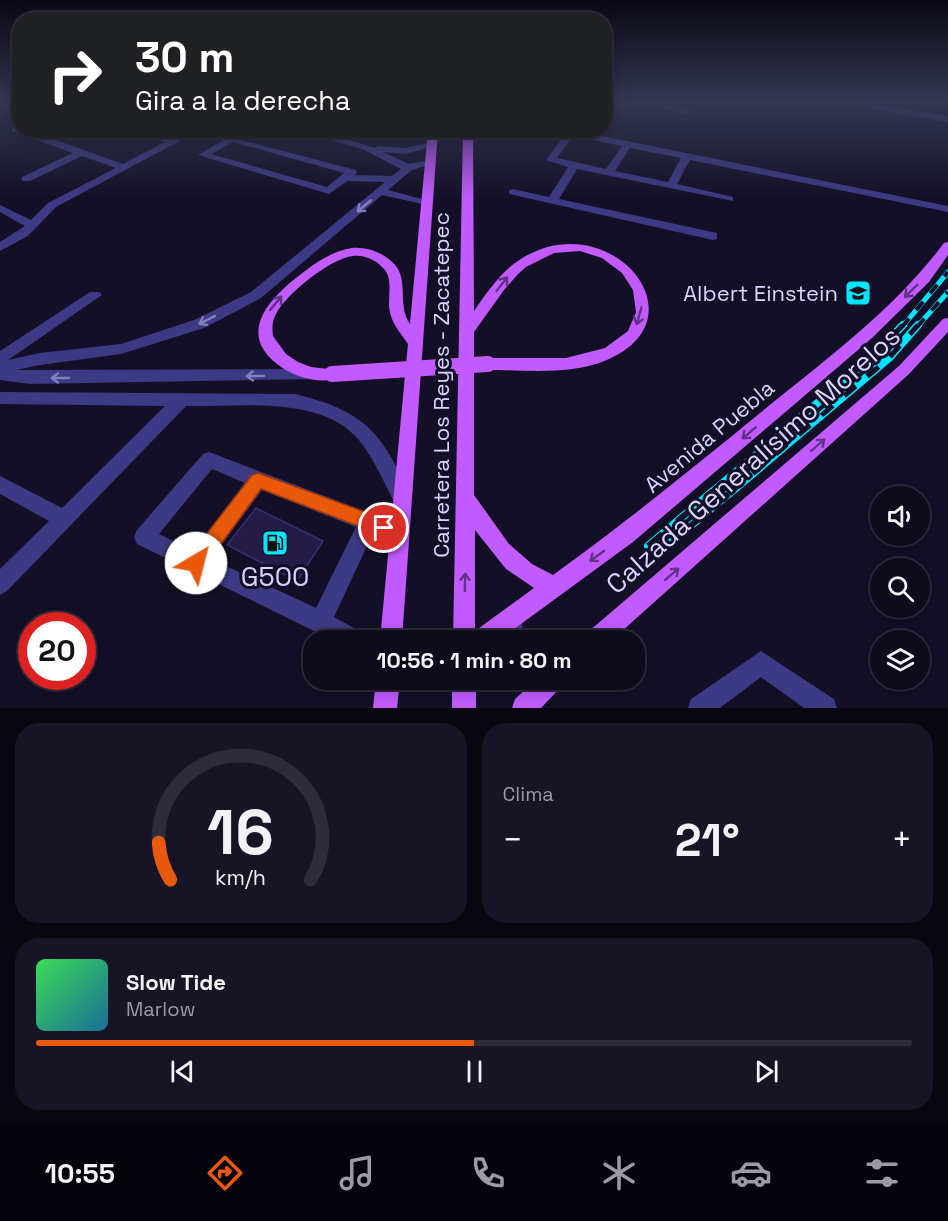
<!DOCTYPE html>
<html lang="es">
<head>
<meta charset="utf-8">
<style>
  body { margin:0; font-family:"Space Grotesk",sans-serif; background:#171425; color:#f1f3f6; height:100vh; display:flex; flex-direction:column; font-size:22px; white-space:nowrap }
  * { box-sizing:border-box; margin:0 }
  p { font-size:20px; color:#9b9ba3 }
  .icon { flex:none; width:33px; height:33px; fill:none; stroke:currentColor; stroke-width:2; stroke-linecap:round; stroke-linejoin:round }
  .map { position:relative; height:708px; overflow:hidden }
  .panel { display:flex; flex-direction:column; gap:15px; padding:15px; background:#08060f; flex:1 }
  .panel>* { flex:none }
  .top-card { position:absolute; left:12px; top:12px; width:600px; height:126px; border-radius:24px; box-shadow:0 3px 15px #0003,0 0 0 2px #2e2b3b; background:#202124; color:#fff; overflow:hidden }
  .buttons { position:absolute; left:870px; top:486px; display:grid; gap:12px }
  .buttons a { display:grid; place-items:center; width:60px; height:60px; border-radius:50%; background:#0e0b1c; box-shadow:0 3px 15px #0003,0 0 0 2px #2e2b3b; font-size:30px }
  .speed { position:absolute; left:18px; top:612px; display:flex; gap:12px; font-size:30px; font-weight:700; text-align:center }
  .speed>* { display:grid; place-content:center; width:78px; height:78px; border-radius:50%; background:#0e0b1c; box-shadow:0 3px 15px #0003,0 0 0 2px #2e2b3b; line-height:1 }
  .speed .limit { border:9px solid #d22; background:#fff; color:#111 }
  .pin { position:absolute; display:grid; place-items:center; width:51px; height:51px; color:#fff; margin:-26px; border:3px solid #fff; border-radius:50%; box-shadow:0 2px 6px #0007 }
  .me { position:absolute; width:66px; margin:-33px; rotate:37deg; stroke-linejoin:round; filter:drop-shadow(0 0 4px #0008) }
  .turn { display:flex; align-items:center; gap:21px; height:126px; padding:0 24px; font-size:27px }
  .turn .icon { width:78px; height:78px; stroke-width:2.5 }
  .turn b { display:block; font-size:42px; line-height:51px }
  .big { font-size:45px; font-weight:800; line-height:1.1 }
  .panel .tile { flex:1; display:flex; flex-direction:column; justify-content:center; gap:9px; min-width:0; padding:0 21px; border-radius:24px; background:#171425 }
  .panel .dial { align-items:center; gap:0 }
  .dial svg { height:156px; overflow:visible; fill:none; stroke:#2e2b3b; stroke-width:7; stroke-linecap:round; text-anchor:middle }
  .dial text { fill:#f1f3f6; stroke:none }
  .song { display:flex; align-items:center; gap:18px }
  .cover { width:72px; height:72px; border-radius:9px; background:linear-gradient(135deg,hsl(130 70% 55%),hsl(200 70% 35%)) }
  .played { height:6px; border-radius:3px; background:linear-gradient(90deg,#ea580c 50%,#2e2b3b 50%) }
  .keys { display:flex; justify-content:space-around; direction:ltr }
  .heat { display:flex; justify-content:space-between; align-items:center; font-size:33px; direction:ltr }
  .panel .tiles { flex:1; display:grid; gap:15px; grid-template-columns:1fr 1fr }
  .tile:last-child { grid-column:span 2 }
  .trip { position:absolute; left:303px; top:630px; width:342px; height:60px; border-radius:24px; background:#0e0b1c; box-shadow:0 3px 15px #0003,0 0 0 2px #2e2b3b; font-weight:800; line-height:60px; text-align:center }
  .tabs { display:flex; height:96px; justify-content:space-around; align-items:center; background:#06040b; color:#9b9ba3 }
  .tabs .icon { width:42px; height:42px }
  .tabs .on { color:#ea580c }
  .tabs b { font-size:27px; color:#f1f3f6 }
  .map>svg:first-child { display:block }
  .building { fill:#241b47; stroke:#3b2d73; stroke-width:1.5 }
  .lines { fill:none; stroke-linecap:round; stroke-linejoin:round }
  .minor { fill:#3d3a85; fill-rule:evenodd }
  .major { fill:#c25bff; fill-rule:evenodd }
  .rail-far2-casing { stroke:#00e5ff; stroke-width:5 }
  .rail-far1-casing { stroke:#00e5ff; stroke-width:8 }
  .rail-casing { stroke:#00e5ff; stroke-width:8 }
  .rail-far2 { stroke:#130f26; stroke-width:4; stroke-dasharray:11; stroke-linecap:butt }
  .rail-far1 { stroke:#130f26; stroke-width:5; stroke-dasharray:15; stroke-linecap:butt }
  .rail { stroke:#130f26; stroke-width:6; stroke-dasharray:19; stroke-linecap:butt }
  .major-bridge { stroke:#c25bff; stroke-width:16 }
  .oneway { stroke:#837fbc }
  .oneway2 { stroke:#623188 }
  .route { fill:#ea580c; stroke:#983908; stroke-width:1.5 }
  .labels { text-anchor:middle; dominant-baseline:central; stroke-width:6; stroke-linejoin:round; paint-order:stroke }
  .poi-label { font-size:22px; fill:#d9d4ff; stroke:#130f26; text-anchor:end }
  .street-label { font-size:22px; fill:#d9d4ff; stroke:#130f26 }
  .near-street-label { font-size:27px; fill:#d9d4ff; stroke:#130f26 }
  .near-poi-label { font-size:27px; fill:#d9d4ff; stroke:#130f26 }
</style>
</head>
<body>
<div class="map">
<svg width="948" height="708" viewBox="0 0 948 708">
  <rect width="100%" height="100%" fill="#130f26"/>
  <path class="building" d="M256 508 323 541 297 581 227 545Z"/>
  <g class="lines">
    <path class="minor" d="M633 101H651L691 111 687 114Z
      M874 104 948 116V122L871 109V105Z
      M12 127H18L20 130H28L123 164 165 142 131 130H146L172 139 188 130H200L56 207 28 236 0 251V242L25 226 0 212V205L31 220 48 203 116 168 82 156 30 181H22V177L73 153 12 131Z
      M300 130H316L375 148 379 146 405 148 434 142V146L405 154 383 152 409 164 434 159V163L412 170 388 190 433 202 427 205 382 195 261 298 204 328 121 354 40 365 16 370 314 369 319 371 322 375 319 379 30 384 0 380V351L90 292H100L102 295 8 360 40 353 121 344 194 320 251 292 385 182 347 181 329 194 198 155 229 137 356 170 357 172 355 175 392 176 401 169 364 150ZM233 142 344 173 327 187 211 154Z
      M572 130 948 206V212L690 160 677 184 733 197V201L577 169 559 199 717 233V239L713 240 509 194V190L513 189 549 197 568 167 546 160 568 131ZM573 136 622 146 606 169 557 158ZM630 148 681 158 668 182 615 171Z
      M0 392 295 394C365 411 383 433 411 498L409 504 402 507 395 504C384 482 374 459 359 440 321 395 239 407 186 406L7 591 0 595V569L49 521 0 494V476L62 508 165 406 0 404Z
      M209 452 406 527 409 534 406 541 399 544 373 533 334 617 361 632 364 640H332L137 544 134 537 137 530 203 454ZM212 469 245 483 193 551 159 534ZM262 490 356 527 316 608 211 559Z
      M511 608 519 611 522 619 523 640H501L500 619 503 611Z
      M761 651 834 699 837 708H804L761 677 720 708H688L691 699Z"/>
    <path class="major" d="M428 130H438L402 640H380L408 344C402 335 394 326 391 316 385 300 396 279 382 267 374 259 364 255 353 256 331 258 286 294 276 314 272 321 272 328 273 336L286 354 298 362 311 367 337 370 340 374 337 378C321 384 299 378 284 369 237 339 263 304 296 278 312 265 331 251 352 248 366 247 381 252 391 261 411 277 396 304 410 324Z
      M463 130H473L474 311C486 294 498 276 515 263 605 197 712 320 602 362 566 375 526 370 488 370L483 368 480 364 483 360 488 358H566L605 348 628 331 636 312 633 290 622 273 602 258 580 251 554 253 526 267 518 274 504 290 474 332V495L509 544 532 564 553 575C628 521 699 463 771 404 833 354 896 307 944 243L948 242V255L929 282 872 338 633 542 499 640H453ZM475 530 506 569 534 588 475 631Z
      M948 318V332L909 374 612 640H585L588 632 899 366 943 319Z
      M376 680H400L397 708H373Z
      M452 680H476V708H452Z
      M536 680H564L560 688 541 708H512L515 699Z"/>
    <defs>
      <path id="rail-far2" d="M902 327 948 272
        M917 327 948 292"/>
      <path id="rail-far1" d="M711 493 873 356 903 325
        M730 493 889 358 918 325"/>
      <path id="rail" d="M648 546 713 491
        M656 555 732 491"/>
    </defs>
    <use href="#rail-far2" class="rail-far2-casing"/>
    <use href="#rail-far1" class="rail-far1-casing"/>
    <use href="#rail" class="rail-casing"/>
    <use href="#rail-far2" class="rail-far2"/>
    <use href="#rail-far1" class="rail-far1"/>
    <use href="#rail" class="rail"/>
    <path class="major-bridge" d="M332 374 488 364"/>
  </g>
  <defs><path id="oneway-shaft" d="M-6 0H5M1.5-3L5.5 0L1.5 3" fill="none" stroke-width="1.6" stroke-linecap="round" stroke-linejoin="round" transform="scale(1.5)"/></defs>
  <g class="oneway">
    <use href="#oneway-shaft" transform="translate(364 206) rotate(140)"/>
    <use href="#oneway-shaft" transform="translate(207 320) rotate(153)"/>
    <use href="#oneway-shaft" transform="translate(255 376) rotate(179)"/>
    <use href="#oneway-shaft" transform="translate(60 378) rotate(180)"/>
  </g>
  <g class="oneway2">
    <use href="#oneway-shaft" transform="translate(502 284) rotate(-52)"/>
    <use href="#oneway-shaft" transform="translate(911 291) rotate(136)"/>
    <use href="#oneway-shaft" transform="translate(276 303) rotate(-50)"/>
    <use href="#oneway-shaft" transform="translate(639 316) rotate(106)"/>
    <use href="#oneway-shaft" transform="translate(749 433) rotate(140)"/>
    <use href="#oneway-shaft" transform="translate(818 445) rotate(-41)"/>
    <use href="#oneway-shaft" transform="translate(597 556) rotate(144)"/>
    <use href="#oneway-shaft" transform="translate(672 574) rotate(-41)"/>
    <use href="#oneway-shaft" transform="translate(465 582) rotate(-89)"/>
  </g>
  <linearGradient id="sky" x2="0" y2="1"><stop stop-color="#0a0815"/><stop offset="0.51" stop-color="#333752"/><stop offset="1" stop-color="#333752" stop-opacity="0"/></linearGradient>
  <rect width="948" height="200" fill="url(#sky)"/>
  <path class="route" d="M258 473 390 521 393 528 390 534 384 536 261 489 202 570 196 572 189 570 186 563 189 557 252 475Z"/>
  <defs>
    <symbol id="school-square" viewBox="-11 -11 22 22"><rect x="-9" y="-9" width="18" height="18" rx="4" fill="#00e5ff" stroke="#130f26"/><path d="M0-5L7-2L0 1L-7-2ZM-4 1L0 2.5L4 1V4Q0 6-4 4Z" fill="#111"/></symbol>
    <symbol id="fuel-square" viewBox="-11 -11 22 22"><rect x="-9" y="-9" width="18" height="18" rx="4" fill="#00e5ff" stroke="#130f26"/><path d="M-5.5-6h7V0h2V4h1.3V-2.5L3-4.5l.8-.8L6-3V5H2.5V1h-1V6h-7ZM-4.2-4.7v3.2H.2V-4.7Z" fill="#111"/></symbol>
  </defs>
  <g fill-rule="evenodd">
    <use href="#school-square" x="843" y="278" width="30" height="30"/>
    <use href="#fuel-square" x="260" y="528" width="30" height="30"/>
  </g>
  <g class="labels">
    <g class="poi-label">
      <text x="838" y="293">Albert Einstein</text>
    </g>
    <g class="street-label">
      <text transform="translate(441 385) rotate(-90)">Carretera Los Reyes - Zacatepec</text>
      <text transform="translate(709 436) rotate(-40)">Avenida Puebla</text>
    </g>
    <g class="near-street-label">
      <text transform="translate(753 460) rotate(-42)">Calzada Generalísimo Morelos</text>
    </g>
    <g class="near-poi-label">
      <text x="275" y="576">G500</text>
    </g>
  </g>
</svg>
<div class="buttons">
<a><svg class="icon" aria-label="sound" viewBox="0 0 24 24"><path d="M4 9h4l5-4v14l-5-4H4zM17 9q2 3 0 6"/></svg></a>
<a><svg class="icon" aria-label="search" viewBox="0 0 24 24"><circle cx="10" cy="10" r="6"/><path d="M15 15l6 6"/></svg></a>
<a><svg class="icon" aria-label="layers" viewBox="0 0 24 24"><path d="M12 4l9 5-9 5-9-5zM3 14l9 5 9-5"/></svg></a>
</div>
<div class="speed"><div class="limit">20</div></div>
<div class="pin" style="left:384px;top:528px;background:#d93025"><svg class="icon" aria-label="arrive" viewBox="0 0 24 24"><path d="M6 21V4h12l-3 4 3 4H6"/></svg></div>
<svg class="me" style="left:196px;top:563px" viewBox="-20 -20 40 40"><circle r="19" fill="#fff"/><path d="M0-13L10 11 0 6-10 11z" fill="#ea580c"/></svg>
<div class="trip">10:56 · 1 min · 80 m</div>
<div class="top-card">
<div class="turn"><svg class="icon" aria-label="right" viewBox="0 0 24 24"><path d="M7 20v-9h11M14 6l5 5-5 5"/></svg><div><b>30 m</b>Gira a la derecha</div></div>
</div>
</div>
<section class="panel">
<div class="tiles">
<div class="tile dial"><svg viewBox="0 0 100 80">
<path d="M14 69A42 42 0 1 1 86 69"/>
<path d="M14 69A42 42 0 0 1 8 50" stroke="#ea580c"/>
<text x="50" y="56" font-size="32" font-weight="700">16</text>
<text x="50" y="72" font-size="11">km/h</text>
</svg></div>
<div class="tile"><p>Clima</p>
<div class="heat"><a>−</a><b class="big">21°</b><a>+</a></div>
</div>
<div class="tile">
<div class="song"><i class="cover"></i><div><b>Slow Tide</b><p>Marlow</p></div></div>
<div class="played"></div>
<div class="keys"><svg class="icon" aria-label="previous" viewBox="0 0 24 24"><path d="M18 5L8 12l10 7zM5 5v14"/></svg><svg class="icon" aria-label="pause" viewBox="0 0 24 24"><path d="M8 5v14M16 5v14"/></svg><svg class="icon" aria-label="next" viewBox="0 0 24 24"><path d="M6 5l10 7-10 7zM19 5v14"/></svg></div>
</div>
</div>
</section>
<nav class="tabs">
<b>10:55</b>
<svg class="icon on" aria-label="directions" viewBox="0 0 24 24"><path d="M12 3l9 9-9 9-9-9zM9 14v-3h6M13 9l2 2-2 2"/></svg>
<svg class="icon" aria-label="music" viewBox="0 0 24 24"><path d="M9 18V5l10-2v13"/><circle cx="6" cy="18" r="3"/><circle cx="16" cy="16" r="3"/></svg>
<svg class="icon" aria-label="phone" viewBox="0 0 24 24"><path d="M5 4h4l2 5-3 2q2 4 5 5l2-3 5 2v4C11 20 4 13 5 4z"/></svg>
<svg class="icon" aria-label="climate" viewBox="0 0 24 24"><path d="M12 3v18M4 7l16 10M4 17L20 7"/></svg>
<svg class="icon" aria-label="car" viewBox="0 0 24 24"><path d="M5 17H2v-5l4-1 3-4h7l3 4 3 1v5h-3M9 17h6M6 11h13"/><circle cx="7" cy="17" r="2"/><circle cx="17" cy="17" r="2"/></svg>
<svg class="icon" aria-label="filters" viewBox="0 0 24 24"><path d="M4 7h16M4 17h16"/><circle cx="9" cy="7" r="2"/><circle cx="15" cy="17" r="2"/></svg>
</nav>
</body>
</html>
